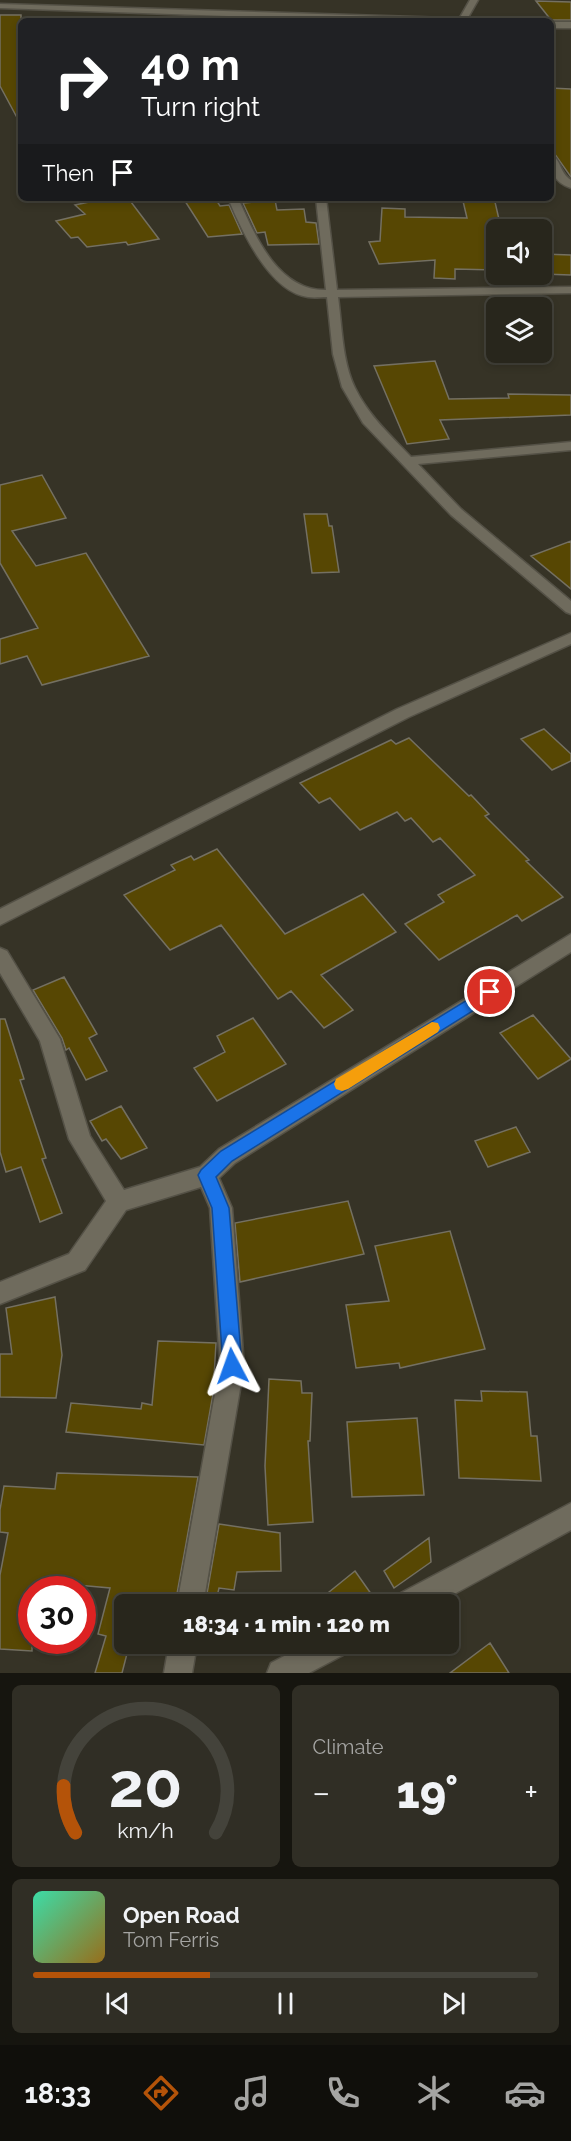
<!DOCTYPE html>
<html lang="en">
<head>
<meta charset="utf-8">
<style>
  body { margin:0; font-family:Raleway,sans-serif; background:#302e25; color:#f1f3f6; height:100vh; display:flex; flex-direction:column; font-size:22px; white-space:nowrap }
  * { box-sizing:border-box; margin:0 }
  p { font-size:20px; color:#a5a5a3 }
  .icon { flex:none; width:33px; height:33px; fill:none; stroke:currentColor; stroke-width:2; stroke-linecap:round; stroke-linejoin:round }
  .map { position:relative; height:1673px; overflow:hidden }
  .sheet { display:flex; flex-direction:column; gap:12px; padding:12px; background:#16150f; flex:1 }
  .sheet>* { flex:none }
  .banner { position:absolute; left:18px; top:18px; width:536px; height:183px; border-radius:9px; box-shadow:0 3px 9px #0003,0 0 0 2px #44433b; background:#202124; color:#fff; overflow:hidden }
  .buttons { position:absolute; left:486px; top:219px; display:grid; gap:12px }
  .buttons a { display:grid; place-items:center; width:66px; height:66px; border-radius:9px; background:#28261c; box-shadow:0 3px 9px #0003,0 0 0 2px #44433b; font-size:30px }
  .speed { position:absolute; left:18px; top:1576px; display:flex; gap:12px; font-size:30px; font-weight:700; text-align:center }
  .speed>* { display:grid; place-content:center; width:78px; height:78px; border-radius:50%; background:#28261c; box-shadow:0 3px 9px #0003,0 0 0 2px #44433b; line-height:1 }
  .speed .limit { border:9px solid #d22; background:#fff; color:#111 }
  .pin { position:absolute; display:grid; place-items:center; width:51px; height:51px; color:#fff; margin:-26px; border:3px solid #fff; border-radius:50%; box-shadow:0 2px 6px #0007 }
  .me { position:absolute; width:66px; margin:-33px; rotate:356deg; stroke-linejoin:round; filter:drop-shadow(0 0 4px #0008) }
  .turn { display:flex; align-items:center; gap:21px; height:126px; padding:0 24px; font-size:27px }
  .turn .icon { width:78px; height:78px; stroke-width:2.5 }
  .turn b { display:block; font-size:42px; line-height:51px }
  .then { display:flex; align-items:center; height:57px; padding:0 24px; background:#0003; gap:12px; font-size:22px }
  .big { font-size:45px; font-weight:800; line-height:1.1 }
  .sheet .card { flex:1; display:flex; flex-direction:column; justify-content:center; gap:9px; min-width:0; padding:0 21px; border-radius:9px; background:#302e25 }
  .sheet .dial { align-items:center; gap:0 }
  .dial svg { height:156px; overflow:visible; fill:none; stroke:#44433b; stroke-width:7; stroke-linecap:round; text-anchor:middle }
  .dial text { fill:#f1f3f6; stroke:none }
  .song { display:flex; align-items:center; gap:18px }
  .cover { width:72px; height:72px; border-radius:9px; background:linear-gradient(135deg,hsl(160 70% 55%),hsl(40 70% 35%)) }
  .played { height:6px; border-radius:3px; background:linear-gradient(90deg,#b45309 35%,#44433b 35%) }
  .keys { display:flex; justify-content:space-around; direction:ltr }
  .heat { display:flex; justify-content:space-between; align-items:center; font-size:33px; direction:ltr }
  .sheet .tiles { flex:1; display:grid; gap:12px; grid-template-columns:1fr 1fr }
  .card:last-child { grid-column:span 2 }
  .trip { position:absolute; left:114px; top:1594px; width:345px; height:60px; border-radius:9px; background:#28261c; box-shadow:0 3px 9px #0003,0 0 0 2px #44433b; font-weight:800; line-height:60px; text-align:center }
  .dock { display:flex; height:96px; justify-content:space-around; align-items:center; background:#100f0b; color:#a5a5a3 }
  .dock .icon { width:42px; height:42px }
  .dock .selected { color:#b45309 }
  .dock b { font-size:27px; color:#f1f3f6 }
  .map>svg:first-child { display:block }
  .building { fill:#574703; stroke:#747062; stroke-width:1.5 }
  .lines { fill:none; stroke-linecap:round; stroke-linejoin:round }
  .minor-casing { stroke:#545146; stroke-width:3 }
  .minor { fill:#6f6b5d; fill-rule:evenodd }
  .route { fill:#1a73e8; stroke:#114b97; stroke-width:1.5 }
  .slow { fill:#f59e0b }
</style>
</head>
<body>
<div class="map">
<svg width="571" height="1673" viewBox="0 0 571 1673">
  <rect width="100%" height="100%" fill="#363326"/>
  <path class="building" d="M536 1 571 2V20H551Z
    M0 15H21V125L0 86Z
    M550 88 571 89V177L554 153 550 144Z
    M108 198H128L159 239 128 245 126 242 87 247 78 237 71 238 56 221 85 214 75 205Z
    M183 198H215L220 206 229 205 242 234 208 237Z
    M254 200H275L277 210 304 209 306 222 316 223 319 244 268 245 265 232 257 233 243 203 254 202Z
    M463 201 495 202 501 228H496V270L455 269V279L434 278 435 260 379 264 369 242 380 241 382 208 405 209V217L467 218Z
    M542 254 571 255V275L542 274Z
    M435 361 449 399 509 398 508 394 571 395V415L440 420 449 439 407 444 374 366Z
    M42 475 66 518 12 531 36 566 86 553 149 656 42 685 27 656 0 664V639L38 628 0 563V485Z
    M304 514H327L329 526H332L339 572 312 573Z
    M571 541V589L531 556Z
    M544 729 571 754V761L552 770 521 739Z
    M409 738 469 796 471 795 489 814 485 816 529 860 526 861 563 897 522 921 517 915 439 960 405 924 444 902 438 895 475 875 440 838 433 842 411 818 405 821 397 812 360 830 330 798 319 803 300 783 391 740 396 744Z
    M217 849 285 934 363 894 396 932 321 975 353 1010 324 1028 291 991 278 999 221 925 170 950 124 895 175 870 171 865 191 856 194 860Z
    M64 977 97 1034 89 1038 107 1071 86 1080 69 1048 66 1050 62 1038 33 990Z
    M533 1015 571 1059 538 1079 500 1033Z
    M253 1018 286 1064 217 1101 194 1068 225 1052 217 1036Z
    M0 1019H5L24 1079 20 1080 46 1158 42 1159 62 1213 40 1222 21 1167 6 1172 0 1152Z
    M121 1106 147 1148 121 1159 106 1139 102 1141 90 1121Z
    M516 1127 530 1152 488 1167 475 1141Z
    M348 1201 364 1254 240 1282 235 1223Z
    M450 1231 485 1349 400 1368 399 1363 356 1368 346 1305 389 1301 375 1246Z
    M55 1297 62 1355 56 1398 0 1397V1354H12L6 1308Z
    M158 1341 216 1343 213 1394 204 1445 66 1432 71 1403 141 1409 142 1403 152 1405Z
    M269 1379 301 1381 302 1393H312L310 1441H308L313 1522 268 1525 265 1466Z
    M481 1391 527 1392 531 1436H537L541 1481 459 1478 455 1400 482 1401Z
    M417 1418 424 1495 352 1497 347 1422Z
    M57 1473 198 1477 175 1605H124V1645L129 1646 122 1673H95L106 1636 98 1634 110 1588 66 1584 65 1590H32V1651L0 1649V1575L8 1533 0 1532V1510L4 1486 55 1489Z
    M219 1524 280 1533 281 1571 237 1572 234 1590 219 1588 215 1605H205Z
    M429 1538 431 1562 394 1588 384 1571Z
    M355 1571 379 1605H313Z
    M490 1643 509 1673H450Z"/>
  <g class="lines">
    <defs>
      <path id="minor" d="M470 0H478L466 21H458Z
        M0 4 448 18 452 21H372L0 8Z
        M550 22H571V28H550Z
        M550 153C561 159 560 174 571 180V188C553 182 550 170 550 153Z
        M228 198H238C255 236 278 291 326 290L316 198H326L337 290 571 287V293L338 297C342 326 342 361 355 388 368 415 390 435 411 457L571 442V450L418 464 461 509 571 601V614L566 612 451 515 363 423 342 387 333 354 327 297C321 297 314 298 308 297 269 292 241 229 228 198Z
        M571 633V644L409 717 0 925V909L397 709Z
        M571 934V952L235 1163 219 1178 232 1208 244 1366 203 1605H177L220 1366 210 1208 201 1187 126 1210 85 1270 0 1304V1282L69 1254 106 1201 69 1139 40 1041 0 973V948L7 951 60 1039 90 1136 124 1190 200 1167 219 1149Z
        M571 1503V1530L434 1605H394L397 1595Z
        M169 1644H197L192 1673H164Z
        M307 1644H349L345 1654 309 1673H267L271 1663Z"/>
    </defs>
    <use href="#minor" class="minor-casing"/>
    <use href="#minor" class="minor"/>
  </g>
  <path class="route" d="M490 986 495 988 498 992 495 997 232 1161 216 1177 229 1208 242 1366 239 1373 232 1375 226 1373 223 1366 212 1208 198 1175 201 1170 221 1151Z"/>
  <path class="slow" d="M432 1022 438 1023 440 1028 438 1032 348 1089 342 1091 336 1089 334 1084 336 1079Z"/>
</svg>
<div class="buttons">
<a><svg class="icon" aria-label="sound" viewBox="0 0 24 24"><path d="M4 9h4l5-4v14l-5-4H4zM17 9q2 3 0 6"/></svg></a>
<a><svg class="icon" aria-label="layers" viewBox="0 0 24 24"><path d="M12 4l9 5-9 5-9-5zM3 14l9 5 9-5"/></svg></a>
</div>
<div class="speed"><div class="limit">30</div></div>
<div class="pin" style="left:490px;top:992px;background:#d93025"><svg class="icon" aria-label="arrive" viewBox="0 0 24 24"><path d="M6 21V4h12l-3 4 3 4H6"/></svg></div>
<svg class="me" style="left:232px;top:1366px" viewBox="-20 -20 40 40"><path d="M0-17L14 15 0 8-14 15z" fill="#1a73e8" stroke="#fff" stroke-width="4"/></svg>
<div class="trip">18:34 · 1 min · 120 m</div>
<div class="banner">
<div class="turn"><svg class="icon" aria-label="right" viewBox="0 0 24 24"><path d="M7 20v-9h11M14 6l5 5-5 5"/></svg><div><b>40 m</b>Turn right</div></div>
<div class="then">Then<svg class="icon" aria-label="arrive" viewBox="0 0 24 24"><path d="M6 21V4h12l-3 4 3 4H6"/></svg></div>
</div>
</div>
<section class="sheet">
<div class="tiles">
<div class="card dial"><svg viewBox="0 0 100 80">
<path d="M14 69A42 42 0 1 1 86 69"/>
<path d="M14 69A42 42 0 0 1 8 45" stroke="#b45309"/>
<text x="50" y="56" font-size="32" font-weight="700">20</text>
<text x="50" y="72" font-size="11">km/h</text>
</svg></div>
<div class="card"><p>Climate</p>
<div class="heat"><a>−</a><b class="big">19°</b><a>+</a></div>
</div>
<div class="card">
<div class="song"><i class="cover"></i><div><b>Open Road</b><p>Tom Ferris</p></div></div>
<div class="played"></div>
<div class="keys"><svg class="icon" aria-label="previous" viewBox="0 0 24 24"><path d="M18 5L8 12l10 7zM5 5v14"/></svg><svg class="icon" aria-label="pause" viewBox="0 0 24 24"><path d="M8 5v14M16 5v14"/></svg><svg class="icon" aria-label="next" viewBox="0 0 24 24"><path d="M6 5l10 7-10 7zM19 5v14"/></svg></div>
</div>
</div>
</section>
<nav class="dock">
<b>18:33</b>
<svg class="icon selected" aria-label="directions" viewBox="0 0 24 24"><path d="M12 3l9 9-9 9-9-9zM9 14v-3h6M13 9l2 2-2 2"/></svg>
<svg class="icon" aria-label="music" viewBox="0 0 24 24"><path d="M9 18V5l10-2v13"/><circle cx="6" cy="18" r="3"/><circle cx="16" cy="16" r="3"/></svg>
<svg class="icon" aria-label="phone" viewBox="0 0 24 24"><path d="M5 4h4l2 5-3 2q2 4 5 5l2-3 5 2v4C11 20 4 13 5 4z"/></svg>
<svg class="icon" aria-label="climate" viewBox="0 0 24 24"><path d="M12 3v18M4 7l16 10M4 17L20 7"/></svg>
<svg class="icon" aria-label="car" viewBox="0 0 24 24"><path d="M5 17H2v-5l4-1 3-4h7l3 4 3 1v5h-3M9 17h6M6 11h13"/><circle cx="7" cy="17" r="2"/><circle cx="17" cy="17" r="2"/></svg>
</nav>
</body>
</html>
